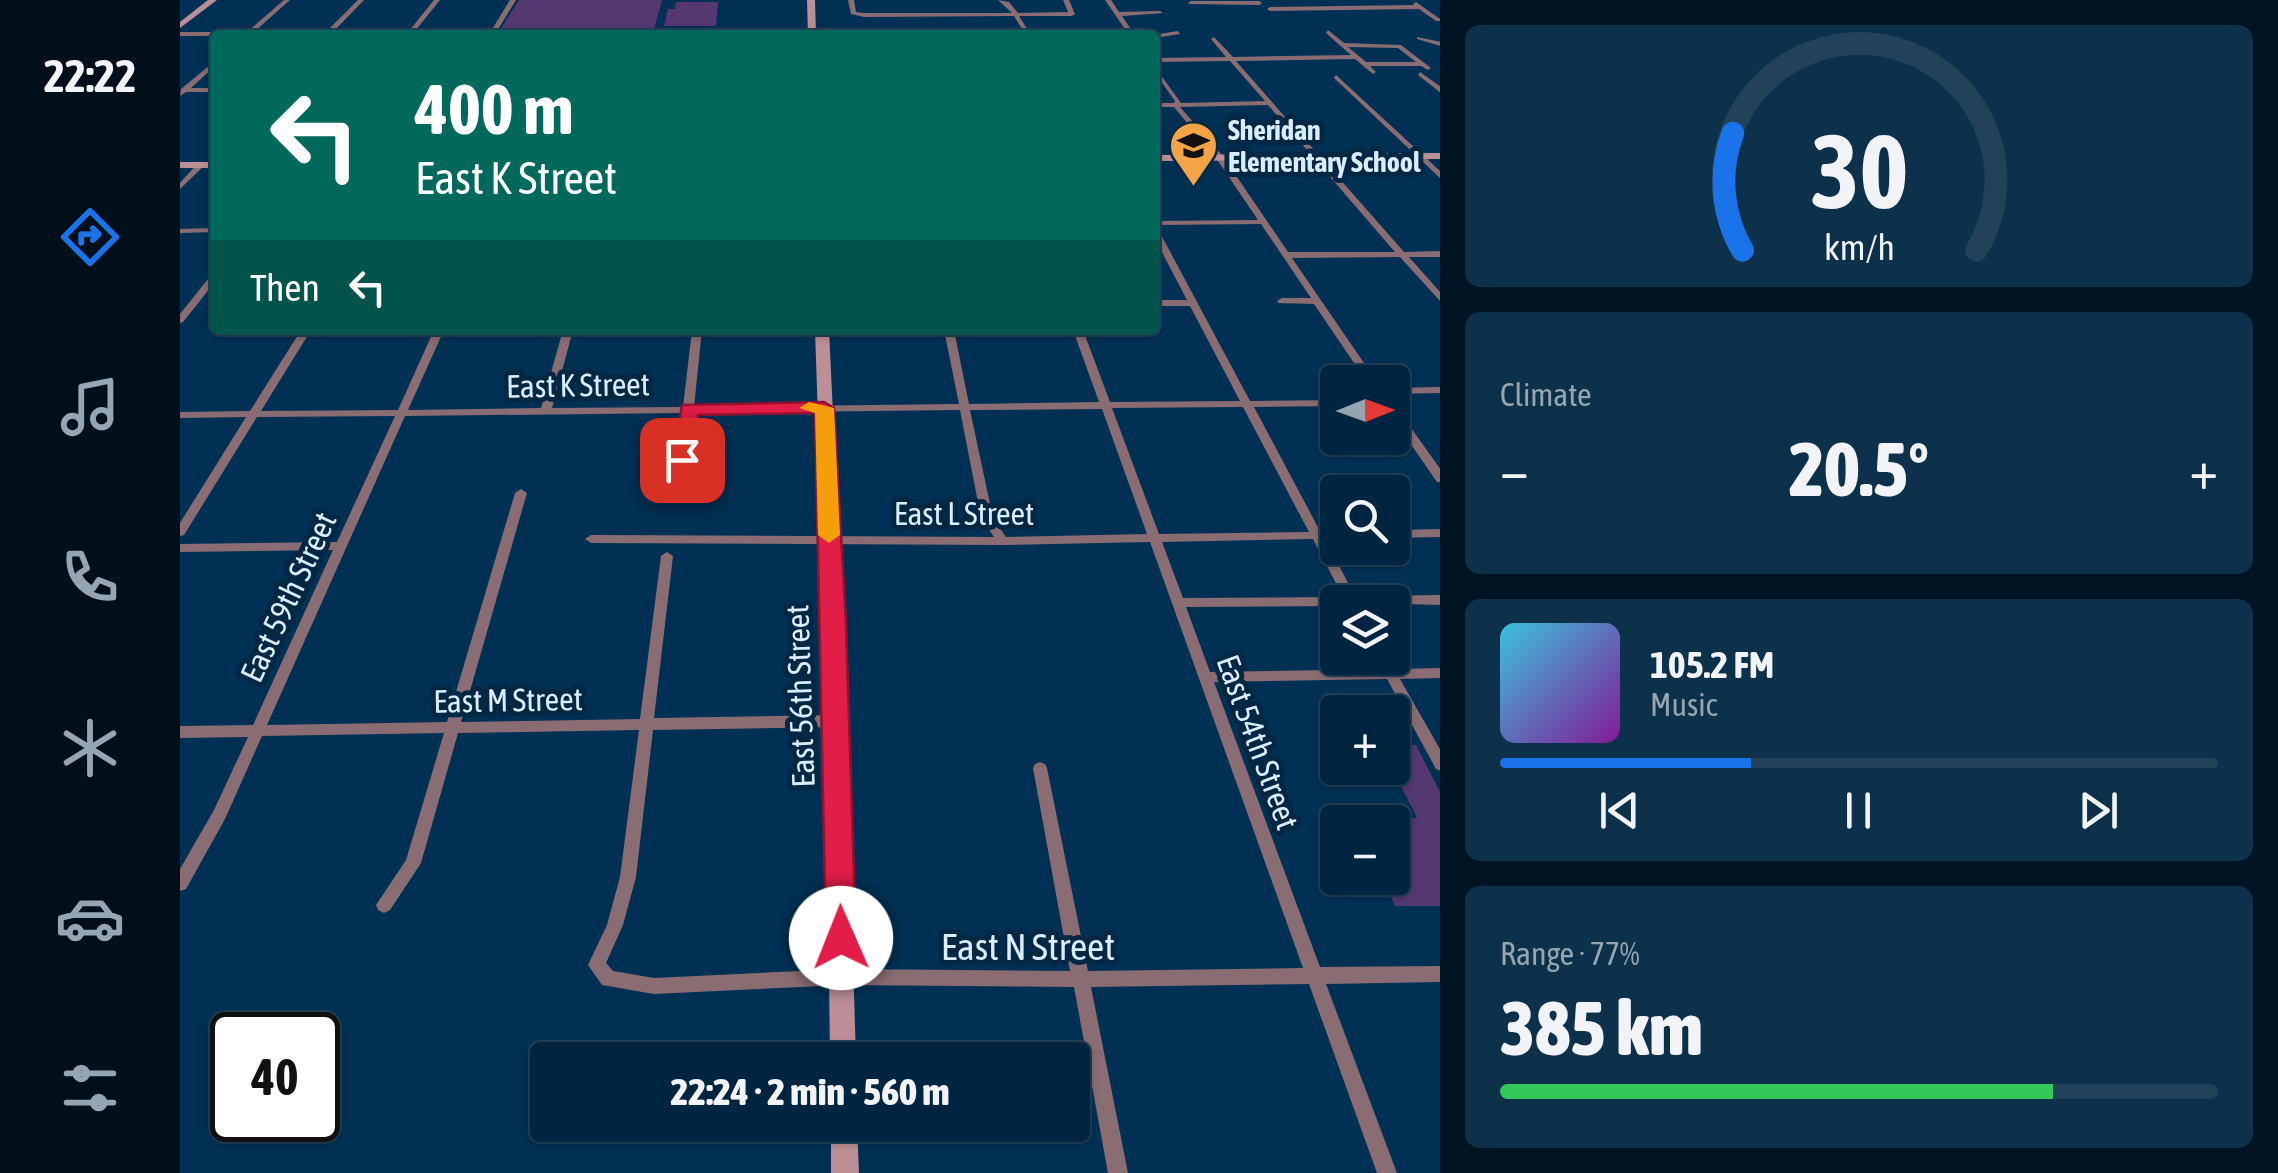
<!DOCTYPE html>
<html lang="en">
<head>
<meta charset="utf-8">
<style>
  body { margin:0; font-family:"Asap Condensed",sans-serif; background:#0e314b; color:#f1f3f6; height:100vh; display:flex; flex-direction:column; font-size:38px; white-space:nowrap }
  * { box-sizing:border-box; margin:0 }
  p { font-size:32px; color:#95a5b1 }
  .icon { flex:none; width:55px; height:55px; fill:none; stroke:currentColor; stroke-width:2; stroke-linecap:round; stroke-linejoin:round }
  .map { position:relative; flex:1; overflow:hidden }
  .drawer { display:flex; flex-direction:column; gap:25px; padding:25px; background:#001423; width:838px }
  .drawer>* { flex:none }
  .guide { position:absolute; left:30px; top:30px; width:950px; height:305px; border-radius:10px; box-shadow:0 2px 8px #0004,0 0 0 2px #224259; background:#00695c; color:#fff; overflow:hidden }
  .needle { width:65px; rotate:89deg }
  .tools { position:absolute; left:1140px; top:365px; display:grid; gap:20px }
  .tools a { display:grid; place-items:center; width:90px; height:90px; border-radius:10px; background:#002540; box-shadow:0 2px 8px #0004,0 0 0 2px #224259; font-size:50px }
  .speed { position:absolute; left:30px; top:1012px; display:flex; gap:20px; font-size:50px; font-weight:700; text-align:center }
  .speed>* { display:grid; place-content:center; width:130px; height:130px; border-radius:50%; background:#002540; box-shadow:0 2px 8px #0004,0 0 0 2px #224259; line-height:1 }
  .speed .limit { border:5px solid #111; border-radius:15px; background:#fff; color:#111 }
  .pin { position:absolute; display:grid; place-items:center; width:85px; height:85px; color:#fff; margin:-42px; border-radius:20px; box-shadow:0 5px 15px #0006 }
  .me { position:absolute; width:110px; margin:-55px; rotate:359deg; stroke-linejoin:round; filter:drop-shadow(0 0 8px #0008) }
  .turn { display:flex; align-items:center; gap:35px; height:210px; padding:0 40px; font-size:45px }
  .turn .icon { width:130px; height:130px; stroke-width:2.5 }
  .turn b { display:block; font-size:70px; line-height:85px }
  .then { display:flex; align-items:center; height:95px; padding:0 40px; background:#0003; gap:20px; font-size:38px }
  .big { font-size:75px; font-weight:800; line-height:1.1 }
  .drawer .card { flex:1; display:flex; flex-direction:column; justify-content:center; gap:15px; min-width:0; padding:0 35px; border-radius:15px; background:#0e314b }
  .drawer .dial { align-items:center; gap:0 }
  .dial svg { height:260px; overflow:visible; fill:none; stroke:#224259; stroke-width:7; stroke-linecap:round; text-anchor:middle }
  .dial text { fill:#f1f3f6; stroke:none }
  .song { display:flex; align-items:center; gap:30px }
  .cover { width:120px; height:120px; border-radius:15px; background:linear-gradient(135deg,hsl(190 70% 55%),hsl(290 70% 35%)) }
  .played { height:10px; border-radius:5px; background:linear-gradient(90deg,#1a73e8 35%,#224259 35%) }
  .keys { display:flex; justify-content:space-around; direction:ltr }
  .heat { display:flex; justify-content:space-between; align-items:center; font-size:55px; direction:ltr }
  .charge { height:15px; border-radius:8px; background:linear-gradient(90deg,#34c759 77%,#224259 0) }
  .trip { position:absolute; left:350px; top:1042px; width:560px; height:100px; border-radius:10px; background:#002540; box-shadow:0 2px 8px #0004,0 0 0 2px #224259; font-weight:800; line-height:100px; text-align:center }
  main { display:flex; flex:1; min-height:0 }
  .menu { display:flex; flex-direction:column; width:180px; justify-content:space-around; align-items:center; background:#000f1a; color:#95a5b1 }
  .menu .icon { width:70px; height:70px }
  .menu .selected { color:#1a73e8 }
  .menu b { font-size:45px; color:#f1f3f6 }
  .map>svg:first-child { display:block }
  .green { fill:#54386f }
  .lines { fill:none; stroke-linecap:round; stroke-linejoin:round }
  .street { fill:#896d72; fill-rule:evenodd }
  .secondary { fill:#bc8f97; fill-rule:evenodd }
  .route { fill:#e11d48; stroke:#92132f; stroke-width:2.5 }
  .slow { fill:#f59e0b }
  .labels { text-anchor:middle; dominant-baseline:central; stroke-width:10; stroke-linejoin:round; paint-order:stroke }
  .far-poi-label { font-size:28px; font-weight:bold; fill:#daedff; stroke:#042743; text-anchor:start }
  .street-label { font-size:32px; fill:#daedff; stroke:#042743 }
  .near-street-label { font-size:38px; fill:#daedff; stroke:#042743 }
</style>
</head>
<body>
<main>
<nav class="menu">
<b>22:22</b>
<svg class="icon selected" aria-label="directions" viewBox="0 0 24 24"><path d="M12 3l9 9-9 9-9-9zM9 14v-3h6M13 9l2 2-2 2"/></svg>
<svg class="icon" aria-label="music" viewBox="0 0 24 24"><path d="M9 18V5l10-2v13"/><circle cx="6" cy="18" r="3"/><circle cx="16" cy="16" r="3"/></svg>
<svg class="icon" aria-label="phone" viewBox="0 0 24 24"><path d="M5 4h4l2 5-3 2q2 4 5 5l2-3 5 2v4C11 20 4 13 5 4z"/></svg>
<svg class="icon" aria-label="climate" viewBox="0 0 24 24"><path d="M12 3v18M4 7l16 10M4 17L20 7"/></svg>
<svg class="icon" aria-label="car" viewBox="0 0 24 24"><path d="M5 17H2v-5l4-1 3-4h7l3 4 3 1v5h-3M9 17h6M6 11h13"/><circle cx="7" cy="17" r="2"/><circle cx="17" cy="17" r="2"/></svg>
<svg class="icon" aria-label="filters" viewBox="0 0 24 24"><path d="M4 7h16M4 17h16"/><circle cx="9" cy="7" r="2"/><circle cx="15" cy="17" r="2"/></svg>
</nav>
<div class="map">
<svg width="1261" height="1173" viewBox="0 0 1261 1173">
  <rect width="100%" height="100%" fill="#003155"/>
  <path class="green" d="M339 0H482L474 30H625V35H359L361 30H320Z
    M496 2H538L536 26H484L488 9H495Z
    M1213 745H1236L1260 792V906H1215L1202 878H1212V822L1176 819 1237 818 1212 768Z"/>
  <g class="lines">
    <path class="street" d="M104 0H110L74 32 147 31 178 0H184L154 31H229L254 0H260L235 31H311L330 0H336L317 31 363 30 366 32 363 34 314 35 0 36V32H67Z
      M668 0H674L676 12 684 13H832L818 0 829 2 838 13 888 12 883 0H889L895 14 892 16H839L846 27 856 35H849L842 29 834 16 684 17 671 14Z
      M925 0H931L939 12 980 11 983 13 942 16 955 35H949Z
      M1010 1H1079L1082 3 1079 5 1008 4Z
      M1236 2 1260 19V21H1256L1239 9 1090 11 1087 9 1090 7 1234 5 1233 4Z
      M632 28 734 30 737 32 734 34 630 31Z
      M1148 30 1164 43 1221 45 1251 68 1248 70 1241 66H1190L1196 72 1193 74 1175 59 1056 61 1224 252 1261 251V257H1229L1261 293V302L1220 257 1112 258 1197 382H1187L1134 304 1099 303 1097 301 1102 298H1131L1081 224 975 225V221L1078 220 1036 158 994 107H975V103H994L995 101 975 73V67L1001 103 1085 101 1050 61 975 62V58L1046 57 1031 39 1034 37 1053 57 1171 55 1146 33ZM1168 47 1218 48 1236 62H1186ZM1088 105 1215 252H1108L1042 155 1000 107Z
      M998 31 1000 34 975 38V35H973Z
      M1237 37 1261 42V46L1237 39Z
      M35 61V66L11 88H35V92H6L0 96 1 89Z
      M1240 72 1261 87V93L1238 75Z
      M1156 75 1261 172V179L1154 78Z
      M18 163 25 165 0 189V183Z
      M35 228V232L0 233V229Z
      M975 229 979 231 1070 401 1158 400V406L1074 407 1140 531H1158V539H1145L1175 596 1261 595V605L1158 602V606L1006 607 1030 672 1201 669 1196 658H1208L1215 669 1261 668V678L1220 679 1261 751V771L1256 769 1207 679 1034 682 1140 967 1261 966V982L1146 984 1217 1173H1197L1129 984 911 987 948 1173H928L894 987 662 985 474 994 422 985 408 965 427 925 440 877 459 730 278 733 241 863 210 910 204 913 198 910 196 905 226 860 264 733 82 736 45 819 6 889 0 891V869L34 810 68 737 0 738V726L73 725 153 550 0 552V544L157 542 215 416 77 417 4 535 0 536V523L66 417 0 418V412L70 411 121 330H131L81 411 218 410 254 330H264L228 410 361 408 383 330H393L372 408 503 407 512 330H522L514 407 779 404 764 330H774L789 404 919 402 893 330H903L930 402 1060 401 1010 306H975V300H1007L975 239ZM1063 407 1129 532 979 534 932 408ZM922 409 967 534 826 537 813 518 790 410ZM780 410 801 518 814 537 411 535 405 539 411 543 823 545 970 542 1123 968 908 971 867 768 865 764 860 762 855 764 853 768 890 971 662 969 474 978 433 971 426 963 443 925 456 877 473 730 657 727 662 725 664 721 662 717 657 715 474 718 493 556 487 552 481 556 460 719 281 722 347 493 341 489 335 493 267 722 87 725 225 416 502 413 492 499 498 503 504 499 513 413ZM1133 539 1163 597 1003 598 982 542Z
      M35 273V282L3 322 0 323V314L32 274Z
      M1261 387V393L1212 394V388Z
      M1212 406 1216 407 1261 470V482H1257L1212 417Z
      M1261 529V537L1212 538V530Z"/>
    <path class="secondary" d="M28 0H37L0 28V22Z
      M627 0H635L636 35H628Z
      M1261 153V159L975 161V155Z
      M0 162H35V168H0Z
      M635 330H649L663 624 676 1060H650L645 624Z
      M651 1125H677L679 1173H651Z"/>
  </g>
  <path class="route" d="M644 402 654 408 666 624 676 938 672 948 661 952 650 948 646 938 635 413 518 415 512 460 502 467 493 460 502 405Z"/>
  <path class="slow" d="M629 402 654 408 660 535 649 543 638 535 635 413 619 408Z"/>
  <defs>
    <symbol id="school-pin" viewBox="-11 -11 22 30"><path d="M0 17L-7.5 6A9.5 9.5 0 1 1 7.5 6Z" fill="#f4a345" stroke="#042743"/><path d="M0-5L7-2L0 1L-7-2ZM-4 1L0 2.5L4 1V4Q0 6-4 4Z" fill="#111"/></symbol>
  </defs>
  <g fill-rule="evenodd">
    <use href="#school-pin" x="986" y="118" width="55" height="75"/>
  </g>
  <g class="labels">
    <g class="far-poi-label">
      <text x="1048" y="130">Sheridan<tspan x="1048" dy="32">Elementary School</tspan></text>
    </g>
    <g class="street-label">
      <text transform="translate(398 385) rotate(-1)">East K Street</text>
      <text x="784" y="513">East L Street</text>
      <text transform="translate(108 597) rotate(-65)">East 59th Street</text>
      <text transform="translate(620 696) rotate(-92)">East 56th Street</text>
      <text transform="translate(328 700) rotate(-1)">East M Street</text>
      <text transform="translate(1078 742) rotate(70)">East 54th Street</text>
    </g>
    <g class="near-street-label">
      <text x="848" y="946">East N Street</text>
    </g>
  </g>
</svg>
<div class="tools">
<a><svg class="needle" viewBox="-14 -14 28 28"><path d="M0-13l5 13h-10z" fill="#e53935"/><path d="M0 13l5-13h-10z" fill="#95a5b1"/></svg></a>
<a><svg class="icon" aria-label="search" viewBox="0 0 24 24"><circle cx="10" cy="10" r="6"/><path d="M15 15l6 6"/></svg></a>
<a><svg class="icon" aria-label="layers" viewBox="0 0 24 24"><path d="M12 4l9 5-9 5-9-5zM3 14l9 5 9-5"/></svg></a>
<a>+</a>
<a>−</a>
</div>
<div class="speed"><div class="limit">40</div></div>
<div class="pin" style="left:502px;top:460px;background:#d93025"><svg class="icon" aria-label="arrive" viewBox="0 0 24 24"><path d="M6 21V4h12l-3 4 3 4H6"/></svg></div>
<svg class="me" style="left:661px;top:938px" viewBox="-20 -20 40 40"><circle r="19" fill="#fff"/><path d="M0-13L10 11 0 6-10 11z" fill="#e11d48"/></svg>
<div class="trip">22:24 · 2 min · 560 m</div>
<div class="guide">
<div class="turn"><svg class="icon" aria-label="left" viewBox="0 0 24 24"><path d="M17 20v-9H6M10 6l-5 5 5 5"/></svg><div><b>400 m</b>East K Street</div></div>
<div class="then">Then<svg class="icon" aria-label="left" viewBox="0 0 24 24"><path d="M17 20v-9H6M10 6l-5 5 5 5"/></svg></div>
</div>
</div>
<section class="drawer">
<div class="card dial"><svg viewBox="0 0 100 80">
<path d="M14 69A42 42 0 1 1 86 69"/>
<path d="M14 69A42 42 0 0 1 11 33" stroke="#1a73e8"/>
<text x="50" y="56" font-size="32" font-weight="700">30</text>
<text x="50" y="72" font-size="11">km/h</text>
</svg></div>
<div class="card"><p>Climate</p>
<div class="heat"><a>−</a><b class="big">20.5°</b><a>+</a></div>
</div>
<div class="card">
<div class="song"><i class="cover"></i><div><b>105.2 FM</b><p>Music</p></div></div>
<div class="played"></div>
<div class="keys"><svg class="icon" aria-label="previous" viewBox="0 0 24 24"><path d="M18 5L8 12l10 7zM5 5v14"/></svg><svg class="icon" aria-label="pause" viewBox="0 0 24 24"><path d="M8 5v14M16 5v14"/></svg><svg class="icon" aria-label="next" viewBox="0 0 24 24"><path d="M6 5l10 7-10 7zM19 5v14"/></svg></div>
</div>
<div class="card"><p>Range · 77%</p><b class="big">385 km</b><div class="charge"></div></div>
</section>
</main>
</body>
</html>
